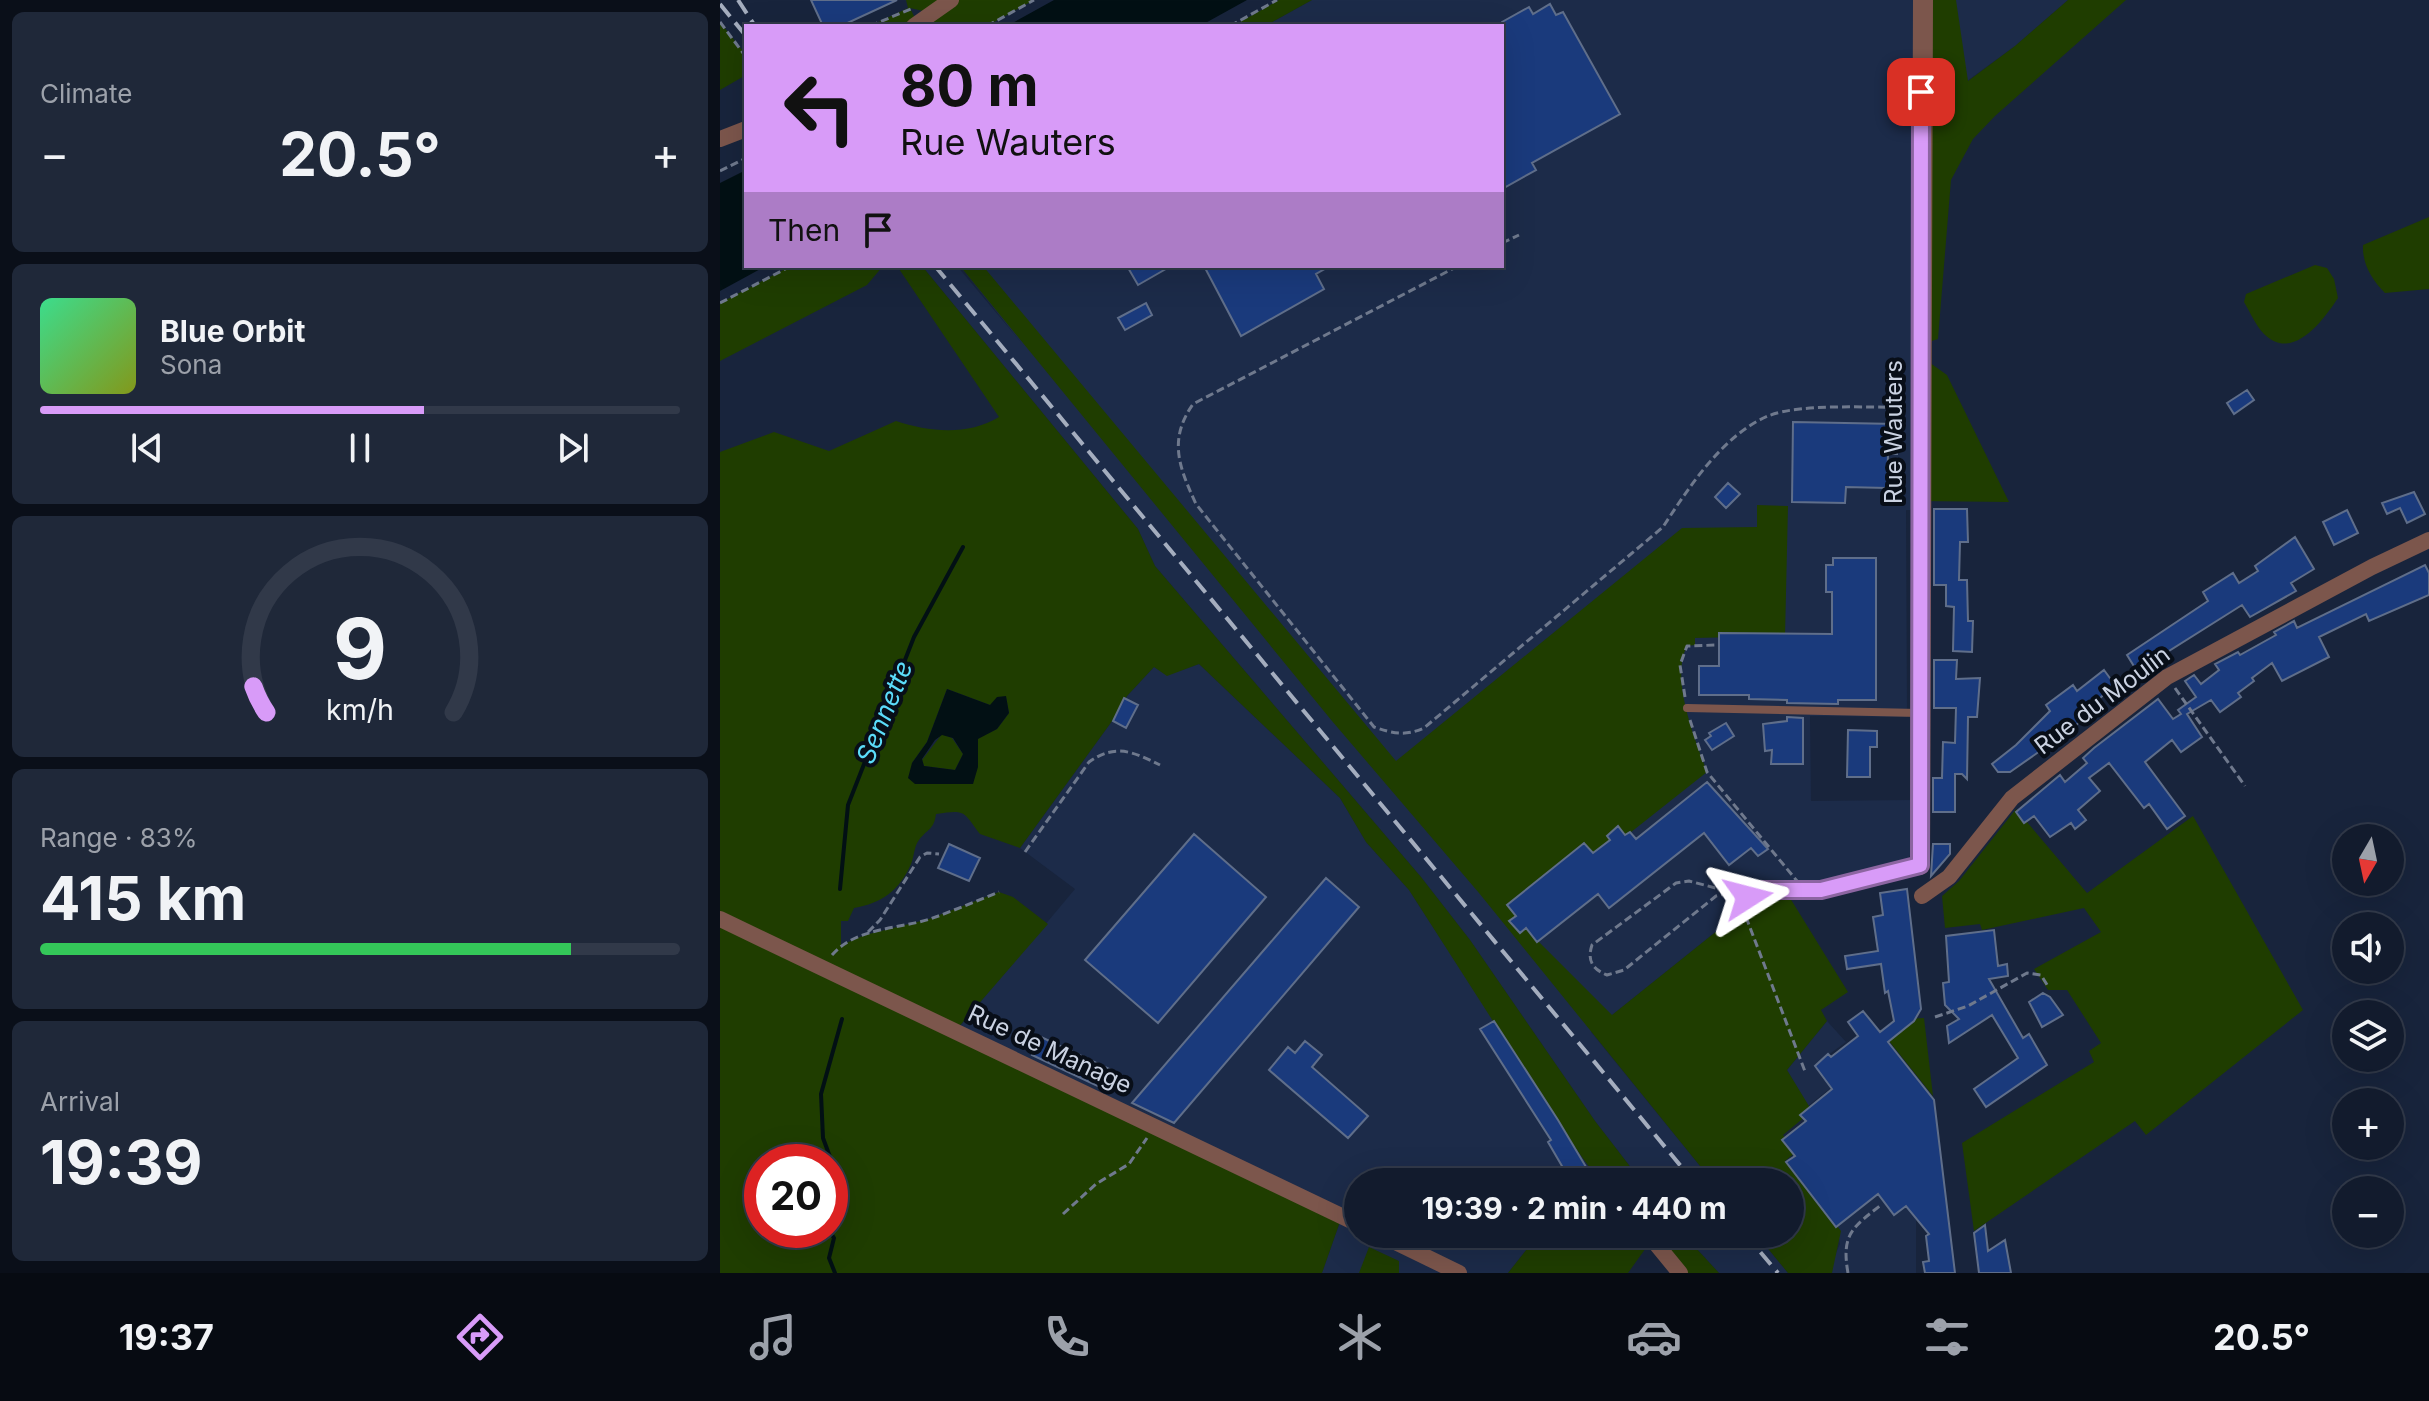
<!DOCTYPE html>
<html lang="en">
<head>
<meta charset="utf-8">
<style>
  body { margin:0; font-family:Inter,sans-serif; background:#1f2839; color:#f1f3f6; height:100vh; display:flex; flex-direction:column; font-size:30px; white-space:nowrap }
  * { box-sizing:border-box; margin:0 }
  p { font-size:26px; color:#9ca1aa }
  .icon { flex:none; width:44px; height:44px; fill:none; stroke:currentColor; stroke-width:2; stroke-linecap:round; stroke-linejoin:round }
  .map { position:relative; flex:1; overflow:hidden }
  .drawer { display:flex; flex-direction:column; gap:12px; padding:12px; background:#0a0f19; width:720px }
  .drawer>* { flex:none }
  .guide { position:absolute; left:24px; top:24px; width:760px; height:244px; border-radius:0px; box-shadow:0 8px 32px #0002,0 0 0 2px #313949; background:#d89bf8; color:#111; overflow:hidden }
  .needle { width:52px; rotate:189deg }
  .fabs { position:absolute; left:1612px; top:824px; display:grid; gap:16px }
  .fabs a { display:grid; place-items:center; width:72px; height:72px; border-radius:50%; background:#121b2d; box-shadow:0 8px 32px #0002,0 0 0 2px #313949; font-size:40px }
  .speed { position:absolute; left:24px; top:1144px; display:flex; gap:16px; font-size:40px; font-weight:700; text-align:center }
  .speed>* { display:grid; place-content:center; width:104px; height:104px; border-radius:50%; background:#121b2d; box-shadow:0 8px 32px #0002,0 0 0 2px #313949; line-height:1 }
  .speed .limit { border:12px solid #d22; background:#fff; color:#111 }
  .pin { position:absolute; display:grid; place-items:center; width:68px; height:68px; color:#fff; margin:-34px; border-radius:16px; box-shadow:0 4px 12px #0006 }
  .me { position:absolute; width:88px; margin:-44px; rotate:81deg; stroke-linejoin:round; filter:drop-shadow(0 0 6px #0008) }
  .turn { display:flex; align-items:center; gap:28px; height:168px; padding:0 24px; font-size:36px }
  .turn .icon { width:104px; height:104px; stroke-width:2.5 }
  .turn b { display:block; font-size:56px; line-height:68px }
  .then { display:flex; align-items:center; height:76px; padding:0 24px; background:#0003; gap:16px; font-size:30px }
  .big { font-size:60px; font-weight:700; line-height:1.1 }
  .drawer .tile { flex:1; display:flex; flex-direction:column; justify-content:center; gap:12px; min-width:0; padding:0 28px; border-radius:12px; background:#1f2839 }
  .drawer .dial { align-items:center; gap:0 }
  .dial svg { height:208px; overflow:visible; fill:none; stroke:#313949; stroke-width:7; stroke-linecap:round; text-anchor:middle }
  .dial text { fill:#f1f3f6; stroke:none }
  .song { display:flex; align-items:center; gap:24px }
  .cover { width:96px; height:96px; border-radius:12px; background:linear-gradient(135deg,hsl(150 70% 55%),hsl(70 70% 35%)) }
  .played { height:8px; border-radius:4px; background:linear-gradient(90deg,#d89bf8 60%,#313949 60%) }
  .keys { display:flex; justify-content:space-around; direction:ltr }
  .heat { display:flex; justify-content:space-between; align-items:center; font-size:44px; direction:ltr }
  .charge { height:12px; border-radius:6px; background:linear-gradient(90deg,#34c759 83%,#313949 0) }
  .trip { position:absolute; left:624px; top:1168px; width:460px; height:80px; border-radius:40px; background:#121b2d; box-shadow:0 8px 32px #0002,0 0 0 2px #313949; font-weight:700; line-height:80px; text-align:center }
  .tabs { display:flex; height:128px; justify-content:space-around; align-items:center; background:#070b12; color:#9ca1aa }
  .tabs .icon { width:56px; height:56px }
  .tabs .selected { color:#d89bf8 }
  .tabs b { font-size:36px; color:#f1f3f6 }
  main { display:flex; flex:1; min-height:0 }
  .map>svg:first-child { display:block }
  .built { fill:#1c2b49 }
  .green { fill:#1f3d00; fill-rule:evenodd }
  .water { fill:#021014; fill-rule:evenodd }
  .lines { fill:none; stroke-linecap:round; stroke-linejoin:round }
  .stream { stroke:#021014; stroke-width:4 }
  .building { fill:#1a3a7c; stroke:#5f6e8a; stroke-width:2 }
  .path { stroke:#6f798d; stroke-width:3; stroke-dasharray:8 4; stroke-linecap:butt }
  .service { stroke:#7c564c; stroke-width:8 }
  .minor { stroke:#7c564c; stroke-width:16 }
  .tertiary { stroke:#7c564c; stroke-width:20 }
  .rail { stroke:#a4adbe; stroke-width:4; stroke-dasharray:16 8; stroke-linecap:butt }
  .route-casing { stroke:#8c65a1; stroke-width:20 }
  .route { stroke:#d89bf8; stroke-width:14 }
  .labels { text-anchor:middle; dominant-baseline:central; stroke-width:8; stroke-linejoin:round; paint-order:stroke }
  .street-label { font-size:24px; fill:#cad2e2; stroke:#080e18 }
  .water-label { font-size:26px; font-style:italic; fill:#5bdcfa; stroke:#080e18 }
</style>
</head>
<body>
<main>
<section class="drawer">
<div class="tile"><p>Climate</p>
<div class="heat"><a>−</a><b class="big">20.5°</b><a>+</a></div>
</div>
<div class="tile">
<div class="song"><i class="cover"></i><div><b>Blue Orbit</b><p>Sona</p></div></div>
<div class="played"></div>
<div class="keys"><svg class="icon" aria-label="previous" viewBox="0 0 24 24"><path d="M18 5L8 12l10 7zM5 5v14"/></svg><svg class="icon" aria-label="pause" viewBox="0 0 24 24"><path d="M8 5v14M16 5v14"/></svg><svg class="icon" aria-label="next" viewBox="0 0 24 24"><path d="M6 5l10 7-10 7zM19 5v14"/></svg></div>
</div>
<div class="tile dial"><svg viewBox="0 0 100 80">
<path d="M14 69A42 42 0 1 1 86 69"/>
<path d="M14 69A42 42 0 0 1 9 59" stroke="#d89bf8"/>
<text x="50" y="56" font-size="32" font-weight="700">9</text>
<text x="50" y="72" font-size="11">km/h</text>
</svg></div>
<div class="tile"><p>Range · 83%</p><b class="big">415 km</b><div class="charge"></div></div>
<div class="tile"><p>Arrival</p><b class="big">19:39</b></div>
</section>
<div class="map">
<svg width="1709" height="1273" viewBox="0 0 1709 1273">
  <rect width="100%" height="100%" fill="#18243c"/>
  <path class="built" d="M592 0H1203L1199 510H1186L1187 717 1090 716 1091 801 1191 800 1190 855 1188 859 1168 868 1098 886 1070 898 1034 904 1026 917 1018 914 871 1032 993 1182H922L875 1121 750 940 701 877 435 566 418 529 202 266H237L304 346 240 266H782V26H545Z
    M1218 0H1348L1295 46 1247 81Z
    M479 664 620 798 646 842 689 890 871 1170 861 1182H638V1234H819L788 1273H602L622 1216 236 1031 355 889 300 848 395 717 407 696 434 667 447 675Z
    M1107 1021 1126 1042 1097 1063 1109 1078 1112 1087 1088 1106 1067 1070Z
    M1159 1190 1187 1202 1196 1215V1273H1112L1113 1260 1120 1244 1116 1223Z
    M963 1234H1036L1068 1273H999Z"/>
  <path class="green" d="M186 0H314L267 26H194L212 13 190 8 195 18 191 26H150L188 8Z
    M559 0H592L545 26H513Z
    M1203 0H1236L1248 81 1295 46 1348 0H1406L1275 116 1253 139 1231 180 1218 339 1200 345Z
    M0 22 26 55V75L0 90Z
    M1709 217V289L1665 293C1652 280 1642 264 1643 245Z
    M1595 265 1607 268 1614 279 1618 298C1604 319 1573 363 1544 334 1536 326 1530 312 1524 302L1526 294Z
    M71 266H163L147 285 0 361V303Z
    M177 266H202L418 529 435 566 701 877 750 940 875 1121 922 1182H880L844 1132 689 890 646 842 620 798 479 664 447 676 434 667 407 696 395 717 300 848 260 834C243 812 247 809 216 814 214 830 207 829 199 840 194 846 194 857 191 864 179 891 162 903 134 908L128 921H121V945L145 935 209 919 279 892 293 897 328 924 236 1030 622 1216 602 1273H0V452L54 432 109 451 176 421C209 432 248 436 279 417ZM227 689 270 705 286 697 289 713 277 729 258 738 253 784H196L192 763 207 742ZM42 1162H110V1230H42Z
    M240 266H263L676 761 962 528 1037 527V505L1068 506 1065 636 975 638V645L967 646C950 679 975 739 987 772L877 859 789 906 819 942 892 1015 1018 914 1025 916V908L1070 898 1128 992 1101 1010 1107 1021 1067 1070 1092 1111 1063 1135 1076 1152 1065 1161 1121 1231 1112 1273H1068L1036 1234H1070V1182H993L759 893 612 721Z
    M1199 355 1227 375 1289 502 1198 501Z
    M222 734 232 738 243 754 235 770 204 766 202 760Z
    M1296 809 1367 893 1473 816 1583 1010 1426 1135 1415 1121 1254 1231 1242 1143 1374 1062 1369 1051 1381 1043 1347 990H1328L1314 969 1381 932 1364 908 1262 930 1260 924 1225 928 1222 896 1239 881Z
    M1204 1018 1213 1096 1169 1041 1186 1019Z
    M819 1234H963L999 1273H960L928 1245 908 1273H788Z
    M649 1247 679 1261V1273H639Z"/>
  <path class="water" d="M334 0H527L480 26H287Z
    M26 170V266H46L0 291V183Z
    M227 689 270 705 277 697 286 696 289 713 277 729 258 739V767L253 784H195L188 778 192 763 207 742ZM222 735 233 738 243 754 235 770 204 766 202 759 215 740Z"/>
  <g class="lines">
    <path class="stream" d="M120 889 128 805 194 637 243 547
      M110 1200 113 1165 103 1138 101 1094 122 1019
      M109 1230 114 1238 109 1258 115 1273"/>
  </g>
  <path class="building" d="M91 0H177L121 26H103Z
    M830 4 836 15 843 12 900 114 812 163 816 170 782 189V22L809 7 813 14Z
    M407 266H451L418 285Z
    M484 266H610L596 274 604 289 521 336Z
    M426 303 432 315 405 330 398 318Z
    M1527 390 1534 400 1514 414 1507 403Z
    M1073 422 1177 424V454H1168L1167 488 1126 487 1125 503 1072 502Z
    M1008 483 1020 494 1006 508 995 497Z
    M1694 492 1705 514 1687 523 1680 508 1667 514 1662 503Z
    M1214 509H1247L1248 542H1240L1239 580H1247L1248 621H1253L1252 652 1233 651 1234 607 1226 606V585H1214Z
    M1627 510 1638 533 1614 545 1603 522Z
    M1575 537 1594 569 1571 583 1576 591 1530 617 1522 605 1417 671 1407 655 1488 601 1483 592 1513 573 1519 583 1538 571 1535 566Z
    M1113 558H1156V700H1118V704L1067 703V700L1029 699V695H979V666H999V633L1112 634V592H1106V565H1113Z
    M1705 565 1709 573V595L1649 621 1646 614 1599 637 1609 657 1562 681 1552 663 1532 678 1534 681 1518 693 1521 697 1500 712 1491 700 1467 714 1482 737 1461 752 1452 740 1425 762 1465 816 1447 829 1429 804 1424 808 1389 763 1369 778 1380 791 1358 810 1366 820 1355 829 1351 823 1330 837 1314 816 1304 823 1296 812 1340 775 1345 782 1367 763 1363 758 1374 748 1438 699 1453 719 1461 714 1458 710 1476 697 1465 681 1474 675 1481 684 1499 670 1495 664 1518 652 1520 655 1556 635 1554 632 1574 621 1577 628Z
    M1214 660H1237L1236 679 1260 678 1257 717H1248L1247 779 1242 774H1235V812H1213V778H1222L1223 742 1235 743 1236 708H1214Z
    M1384 670 1395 685 1365 711 1368 714 1353 728 1290 772H1278L1272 764 1296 745 1330 711 1326 705 1353 685 1357 691Z
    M404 698 418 705 406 728 393 721Z
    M1067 717 1083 718V764H1051L1052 750 1045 751 1043 724 1067 721Z
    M1006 723 1014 736 992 750 985 740 991 736 989 733Z
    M1128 730 1157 731V747H1150V777H1127Z
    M987 782 1048 849 1038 856 1031 848 1009 865 984 833 889 908 878 894 817 942 806 928 800 933 789 921 796 916 787 905 864 843 873 853 890 840 887 836 898 826 905 835 910 832 916 839Z
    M474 834 546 897 438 1023 365 960Z
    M229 844 260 858 249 881 218 868Z
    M1213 844H1230V854L1211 876Z
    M606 878 639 907 454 1123 412 1103Z
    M1187 889 1201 1009 1194 1021 1168 1042 1214 1100 1235 1273H1205L1203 1262 1209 1261 1206 1236 1209 1234 1186 1206 1174 1215 1158 1194 1116 1227 1066 1162 1075 1156 1062 1140 1086 1121 1080 1115 1112 1089 1095 1066 1108 1054 1111 1057 1138 1036 1128 1022 1143 1011 1160 1032 1174 1021 1168 991 1165 993 1161 964 1127 969 1125 956 1158 951 1153 917 1163 915 1160 893Z
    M1274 930 1278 966 1287 964 1288 976 1269 979 1303 1038 1309 1034 1327 1065 1266 1107 1254 1089 1298 1058 1272 1015 1229 1043 1227 1026 1239 1019 1225 1005 1223 983 1229 982 1226 936Z
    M1323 993 1330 997 1343 1015 1322 1027 1309 1002Z
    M774 1021 838 1120 875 1182H838L846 1173 828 1142 831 1140 760 1029Z
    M321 1037 370 1060 396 1072 382 1088 312 1055Z
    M585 1041 602 1055 592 1067 648 1116 628 1138 549 1070 568 1047 575 1053Z
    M1265 1225 1268 1251 1285 1240 1291 1273H1259L1254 1233Z"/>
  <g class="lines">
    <path class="path" d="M0 22 26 57
      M150 26 193 8
      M267 26 314 0
      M510 26 557 0
      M0 171 26 158
      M782 243 799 235
      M738 266 473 404C448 440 459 467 476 504L654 727C674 734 686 736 704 728L943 527C969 487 1003 435 1048 416 1081 403 1147 408 1184 407
      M0 303 71 266
      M1455 688 1525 786
      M965 697 960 665 967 646 998 645
      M970 720 987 772 1077 881
      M305 852 369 762C396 743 413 752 440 765
      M1007 891 969 881 956 883 872 945C867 960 872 969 887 975L904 970 996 896 1021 890
      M1026 917 1086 1074
      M148 932 160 920 200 857 207 853 219 854
      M112 955C135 928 178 929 210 919 233 911 256 901 279 892
      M1215 1017 1248 1006 1307 973 1321 975 1329 988
      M343 1214 376 1184 409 1164 427 1138
      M1128 1273C1121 1234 1133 1227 1161 1205"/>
    <path class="service" d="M967 708 1199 713
      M1025 908 1028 897 1033 892 1101 890 1199 865"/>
    <path class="minor" d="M194 26 231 0
      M0 139 26 129
      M1202 896 1229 877 1292 798 1447 677 1652 567 1709 540
      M0 919 638 1224
      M659 1234 739 1273
      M928 1234 960 1273"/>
    <path class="tertiary" d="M1200 865 1203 0"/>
    <path class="rail" d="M18 0 35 26
      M0 4 26 36
      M215 266 974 1182
      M1025 1234 1058 1273"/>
  </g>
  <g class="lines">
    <defs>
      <path id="route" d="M1028 897 1041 890H1101L1200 865 1201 92"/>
    </defs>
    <use href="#route" class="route-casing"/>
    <use href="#route" class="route"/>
  </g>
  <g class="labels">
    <g class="street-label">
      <text transform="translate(1173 432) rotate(-90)">Rue Wauters</text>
      <text transform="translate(1382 700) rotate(-37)">Rue du Moulin</text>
      <text transform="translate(330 1049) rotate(25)">Rue de Manage</text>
    </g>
    <g class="water-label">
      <text transform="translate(164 712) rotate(-68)">Sennette</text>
    </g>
  </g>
</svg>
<div class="fabs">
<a><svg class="needle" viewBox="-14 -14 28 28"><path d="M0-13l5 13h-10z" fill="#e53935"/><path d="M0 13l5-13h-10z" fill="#9ca1aa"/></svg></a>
<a><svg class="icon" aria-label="sound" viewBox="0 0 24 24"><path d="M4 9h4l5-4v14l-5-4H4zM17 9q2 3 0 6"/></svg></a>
<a><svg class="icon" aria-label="layers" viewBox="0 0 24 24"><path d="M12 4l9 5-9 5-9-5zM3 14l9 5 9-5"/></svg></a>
<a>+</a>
<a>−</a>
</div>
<div class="speed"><div class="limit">20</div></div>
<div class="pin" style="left:1201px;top:92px;background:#d93025"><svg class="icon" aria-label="arrive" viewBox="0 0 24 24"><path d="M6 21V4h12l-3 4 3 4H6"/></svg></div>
<svg class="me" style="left:1028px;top:897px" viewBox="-20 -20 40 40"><path d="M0-17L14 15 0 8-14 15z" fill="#d89bf8" stroke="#fff" stroke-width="4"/></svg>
<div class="trip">19:39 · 2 min · 440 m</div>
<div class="guide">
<div class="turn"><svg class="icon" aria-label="left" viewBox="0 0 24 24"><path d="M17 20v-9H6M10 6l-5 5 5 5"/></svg><div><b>80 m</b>Rue Wauters</div></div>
<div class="then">Then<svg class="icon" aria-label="arrive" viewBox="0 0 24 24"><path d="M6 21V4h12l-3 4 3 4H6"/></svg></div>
</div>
</div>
</main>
<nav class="tabs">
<b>19:37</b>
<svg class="icon selected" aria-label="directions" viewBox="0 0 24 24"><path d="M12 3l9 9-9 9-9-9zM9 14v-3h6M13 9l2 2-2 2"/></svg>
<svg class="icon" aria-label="music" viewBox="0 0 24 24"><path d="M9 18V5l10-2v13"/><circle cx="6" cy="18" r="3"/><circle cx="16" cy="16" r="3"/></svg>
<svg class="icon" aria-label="phone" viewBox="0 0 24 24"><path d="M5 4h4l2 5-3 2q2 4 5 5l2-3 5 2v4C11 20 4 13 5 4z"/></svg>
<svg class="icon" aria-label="climate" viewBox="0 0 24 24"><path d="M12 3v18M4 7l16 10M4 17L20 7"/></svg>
<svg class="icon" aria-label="car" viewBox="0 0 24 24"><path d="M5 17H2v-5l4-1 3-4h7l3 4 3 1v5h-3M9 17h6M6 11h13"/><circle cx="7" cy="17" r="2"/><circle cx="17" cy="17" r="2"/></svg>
<svg class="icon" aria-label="filters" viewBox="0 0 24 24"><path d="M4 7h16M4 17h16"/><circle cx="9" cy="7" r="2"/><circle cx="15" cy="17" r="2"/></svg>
<b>20.5°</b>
</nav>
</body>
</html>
